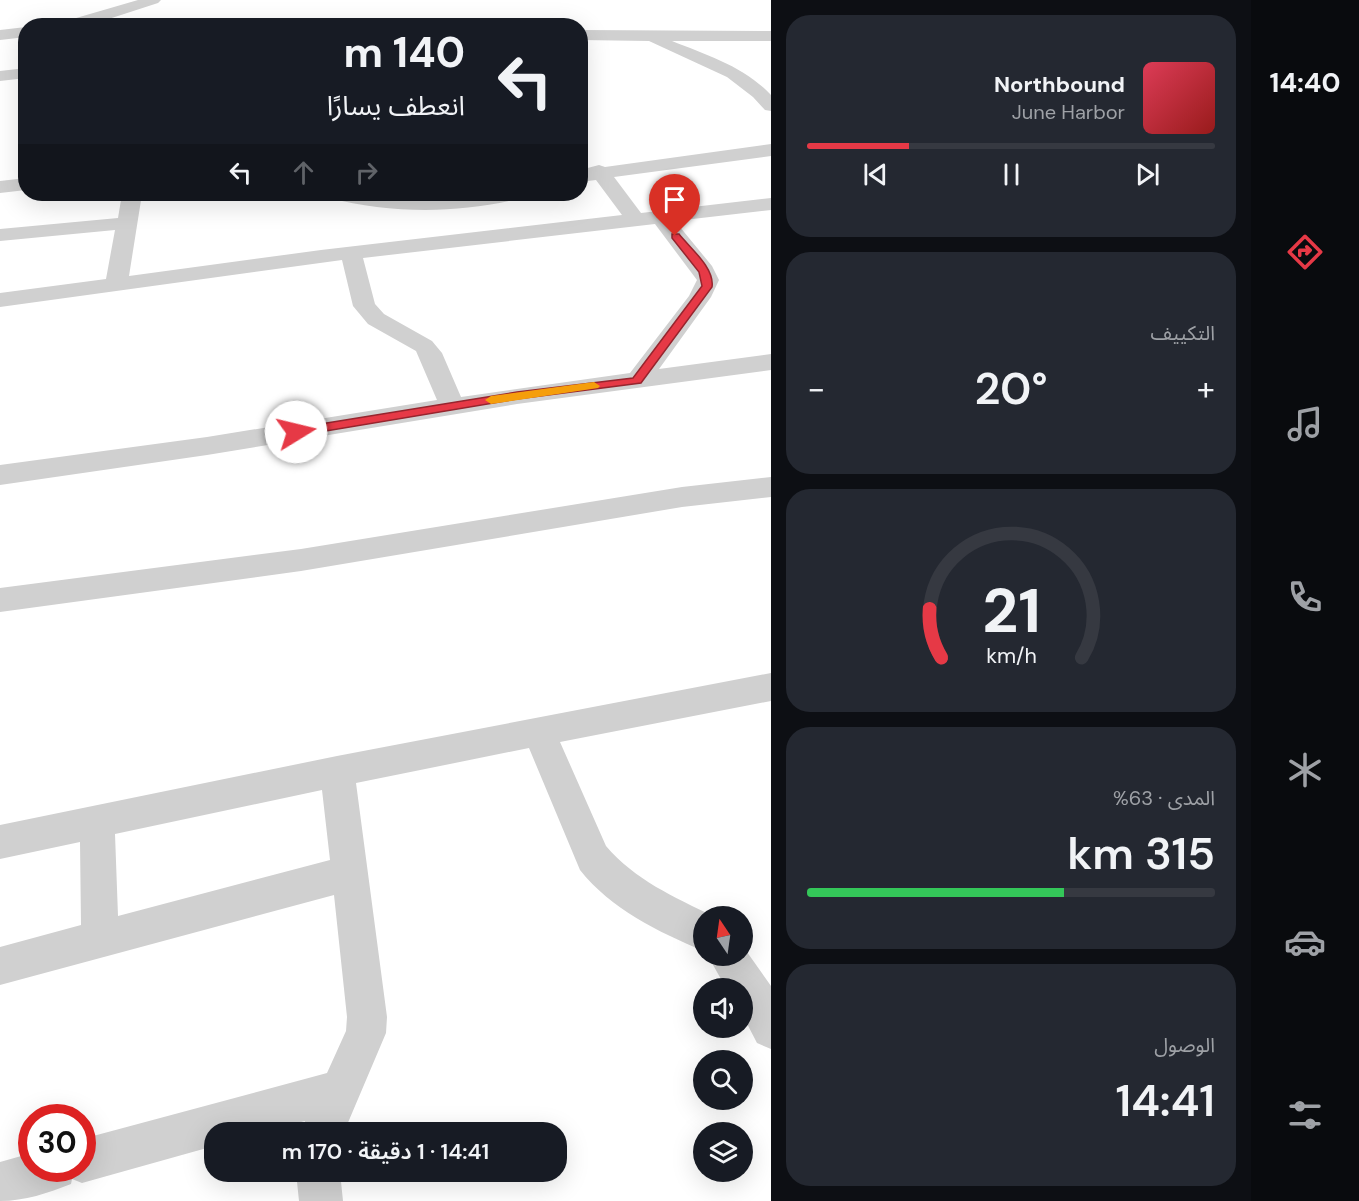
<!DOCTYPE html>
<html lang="ar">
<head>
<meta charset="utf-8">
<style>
  body { margin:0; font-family:"DM Sans","Noto Sans Arabic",sans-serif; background:#242831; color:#f1f3f6; direction:rtl; height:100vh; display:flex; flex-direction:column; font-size:22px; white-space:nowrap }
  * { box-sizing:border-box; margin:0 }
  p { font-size:20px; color:#9ea1a6 }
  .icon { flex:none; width:33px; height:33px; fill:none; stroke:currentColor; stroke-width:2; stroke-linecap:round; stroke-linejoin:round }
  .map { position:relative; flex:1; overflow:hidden; direction:ltr }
  .details { display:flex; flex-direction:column; gap:15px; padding:15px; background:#0d0f14; width:480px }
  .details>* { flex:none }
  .top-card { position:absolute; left:18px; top:18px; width:570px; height:183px; border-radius:24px; box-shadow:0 6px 24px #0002; direction:rtl; background:#171b24; color:#f1f3f6; overflow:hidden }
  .needle { width:39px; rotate:347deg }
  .fabs { position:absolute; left:693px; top:906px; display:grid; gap:12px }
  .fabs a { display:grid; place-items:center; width:60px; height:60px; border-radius:50%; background:#171b24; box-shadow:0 6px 24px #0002; font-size:30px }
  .speed { position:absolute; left:18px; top:1104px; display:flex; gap:12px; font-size:30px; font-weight:700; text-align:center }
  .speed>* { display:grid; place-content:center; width:78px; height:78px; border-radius:50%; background:#171b24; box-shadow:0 6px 24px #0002; line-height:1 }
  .speed .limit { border:9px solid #d22; background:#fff; color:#111 }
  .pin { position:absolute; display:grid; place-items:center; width:51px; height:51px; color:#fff; margin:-62px -26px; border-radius:50% 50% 50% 0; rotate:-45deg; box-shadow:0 0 6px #0007 }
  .pin .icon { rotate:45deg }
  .me { position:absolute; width:66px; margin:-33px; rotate:81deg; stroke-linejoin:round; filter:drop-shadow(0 0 4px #0008) }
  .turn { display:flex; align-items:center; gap:21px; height:126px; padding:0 24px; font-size:27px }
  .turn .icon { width:78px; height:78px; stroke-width:2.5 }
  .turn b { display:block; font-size:42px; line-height:51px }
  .lanes { display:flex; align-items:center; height:57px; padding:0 24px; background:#0003; justify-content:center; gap:30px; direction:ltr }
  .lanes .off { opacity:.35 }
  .big { font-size:45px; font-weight:600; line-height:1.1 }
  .details .widget { flex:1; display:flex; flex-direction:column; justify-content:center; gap:9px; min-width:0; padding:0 21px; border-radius:24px; background:#242831 }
  .details .dial { align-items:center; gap:0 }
  .dial svg { height:156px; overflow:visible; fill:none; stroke:#363941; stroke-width:7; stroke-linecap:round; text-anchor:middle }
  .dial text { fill:#f1f3f6; stroke:none }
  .song { display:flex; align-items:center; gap:18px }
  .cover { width:72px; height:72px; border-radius:9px; background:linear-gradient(135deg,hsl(350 70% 55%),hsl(0 70% 35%)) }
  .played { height:6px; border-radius:3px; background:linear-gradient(90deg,#e63946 25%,#363941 25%) }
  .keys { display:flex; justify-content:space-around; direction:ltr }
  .heat { display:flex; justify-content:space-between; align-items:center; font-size:33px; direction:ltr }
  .charge { height:9px; border-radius:4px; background:linear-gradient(90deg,#34c759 63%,#363941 0) }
  .trip { position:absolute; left:204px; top:1122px; width:363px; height:60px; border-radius:24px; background:#171b24; box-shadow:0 6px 24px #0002; font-weight:600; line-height:60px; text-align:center; direction:rtl }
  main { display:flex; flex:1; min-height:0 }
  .menu { display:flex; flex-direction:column; width:108px; justify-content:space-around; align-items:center; background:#090b0e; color:#9ea1a6 }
  .menu .icon { width:42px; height:42px }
  .menu .active { color:#e63946 }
  .menu b { font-size:27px; color:#f1f3f6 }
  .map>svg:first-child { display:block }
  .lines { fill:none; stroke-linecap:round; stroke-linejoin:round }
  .street { fill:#d0d0d0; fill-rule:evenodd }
  .route { fill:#e63946; stroke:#96252e; stroke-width:1.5 }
  .slow { fill:#f59e0b }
</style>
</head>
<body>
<main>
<nav class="menu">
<b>14:40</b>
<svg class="icon active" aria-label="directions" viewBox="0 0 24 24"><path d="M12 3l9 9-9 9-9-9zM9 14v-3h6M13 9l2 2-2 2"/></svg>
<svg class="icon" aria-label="music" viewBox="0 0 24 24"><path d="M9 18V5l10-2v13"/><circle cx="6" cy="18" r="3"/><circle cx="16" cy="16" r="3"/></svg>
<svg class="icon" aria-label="phone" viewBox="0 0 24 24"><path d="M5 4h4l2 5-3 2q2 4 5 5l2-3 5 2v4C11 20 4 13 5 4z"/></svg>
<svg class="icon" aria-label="climate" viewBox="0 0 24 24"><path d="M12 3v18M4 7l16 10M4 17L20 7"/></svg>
<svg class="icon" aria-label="car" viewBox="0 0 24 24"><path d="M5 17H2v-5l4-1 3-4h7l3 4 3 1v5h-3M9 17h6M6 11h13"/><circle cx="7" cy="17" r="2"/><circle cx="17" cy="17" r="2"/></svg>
<svg class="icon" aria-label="filters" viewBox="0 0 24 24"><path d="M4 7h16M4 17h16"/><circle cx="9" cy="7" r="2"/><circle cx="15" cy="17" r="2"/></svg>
</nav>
<section class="details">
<div class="widget">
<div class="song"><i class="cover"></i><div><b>Northbound</b><p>June Harbor</p></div></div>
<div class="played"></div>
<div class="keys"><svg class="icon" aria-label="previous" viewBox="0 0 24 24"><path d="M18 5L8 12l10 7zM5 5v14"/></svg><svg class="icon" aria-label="pause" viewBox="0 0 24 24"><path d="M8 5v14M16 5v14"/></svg><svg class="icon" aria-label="next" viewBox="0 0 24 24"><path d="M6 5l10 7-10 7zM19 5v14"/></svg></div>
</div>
<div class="widget"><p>التكييف</p>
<div class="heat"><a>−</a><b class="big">20°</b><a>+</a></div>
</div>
<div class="widget dial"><svg viewBox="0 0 100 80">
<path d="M14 69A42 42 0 1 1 86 69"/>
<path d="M14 69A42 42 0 0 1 8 44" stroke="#e63946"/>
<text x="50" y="56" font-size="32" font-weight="700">21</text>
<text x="50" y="72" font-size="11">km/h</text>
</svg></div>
<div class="widget"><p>المدى · 63%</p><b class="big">315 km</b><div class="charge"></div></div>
<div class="widget"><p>الوصول</p><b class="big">14:41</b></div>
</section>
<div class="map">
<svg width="771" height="1201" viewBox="0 0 771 1201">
  <rect width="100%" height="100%" fill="#fff"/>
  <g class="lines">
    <path class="street" d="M138 0H161L158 3 87 26H57L59 23Z
      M26 27V37L0 40V30Z
      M580 30 771 31V41H672C707 55 745 67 771 95V111L765 110 753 97 727 77 649 41 580 40Z
      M26 68V78L0 81V71Z
      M771 144V156L614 177 641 213 771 198V210L675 221 712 266 719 280 711 297 659 369 771 354V370L517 404 207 455 0 485V465L207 437 437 400 416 351 368 324 353 306 342 260 0 307V293L106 279 115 230 0 241V229L118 218 122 194H142L129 276 321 250 622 215 596 180 580 182V170L599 165 605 167ZM655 224 697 280 689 296 630 373 461 397 442 353 432 341 384 314 375 304 363 258Z
      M26 178V190L0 193V181Z
      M326 194H369L426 198 525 194 522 198C459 214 392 214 329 198Z
      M771 477V497L682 507 301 571 0 612V588L301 549 682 487Z
      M771 673V701L560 742 606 846C635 880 674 897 713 916H704V951C658 932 611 909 580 870L529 748 356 783 387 1017 386 1033 344 1132H301L305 1121 263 1132H214V1146L82 1183 72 1179 71 1184C48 1193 25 1201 0 1201V1162L32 1153V1168H82V1139L327 1073 346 1031 347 1017 334 895 0 985V947L81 925 80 842 0 859V825L337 756ZM322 790 330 860 118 916 115 834Z
      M742 945 771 986V1049L757 1043 742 1014V988H726L708 956H742Z
      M296 1172H340L343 1201H299Z"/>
  </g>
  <path class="route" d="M672 234H679C690 248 715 268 712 287L641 383 517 399 296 436 290 432 296 428 517 392 633 378 702 286 699 272 672 238Z"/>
  <path class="slow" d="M594 382 600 386 598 388 491 404 485 400 491 396Z"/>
</svg>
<div class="fabs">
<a><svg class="needle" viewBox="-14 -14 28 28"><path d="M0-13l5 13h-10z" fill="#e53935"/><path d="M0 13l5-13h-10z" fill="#9ea1a6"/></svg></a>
<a><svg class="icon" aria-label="sound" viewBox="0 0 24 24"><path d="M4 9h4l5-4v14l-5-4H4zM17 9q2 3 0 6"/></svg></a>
<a><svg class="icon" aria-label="search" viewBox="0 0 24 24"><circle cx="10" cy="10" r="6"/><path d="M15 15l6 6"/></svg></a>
<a><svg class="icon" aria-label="layers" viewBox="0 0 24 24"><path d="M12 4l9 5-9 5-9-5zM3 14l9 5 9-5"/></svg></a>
</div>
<div class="speed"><div class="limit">30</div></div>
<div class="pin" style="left:675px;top:236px;background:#d93025"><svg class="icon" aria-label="arrive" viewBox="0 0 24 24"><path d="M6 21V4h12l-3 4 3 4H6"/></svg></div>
<svg class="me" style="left:296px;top:432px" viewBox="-20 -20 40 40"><circle r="19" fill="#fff"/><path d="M0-13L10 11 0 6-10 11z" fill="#e63946"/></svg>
<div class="trip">14:41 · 1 دقيقة · 170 m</div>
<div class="top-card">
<div class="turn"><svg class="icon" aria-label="left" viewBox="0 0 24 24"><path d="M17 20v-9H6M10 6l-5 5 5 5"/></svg><div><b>140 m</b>انعطف يسارًا</div></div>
<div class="lanes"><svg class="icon" aria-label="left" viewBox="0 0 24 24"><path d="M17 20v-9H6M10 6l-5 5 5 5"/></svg><svg class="icon off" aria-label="ahead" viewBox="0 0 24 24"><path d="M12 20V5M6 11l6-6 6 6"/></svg><svg class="icon off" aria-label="right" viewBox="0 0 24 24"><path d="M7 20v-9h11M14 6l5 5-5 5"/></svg></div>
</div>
</div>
</main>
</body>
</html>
